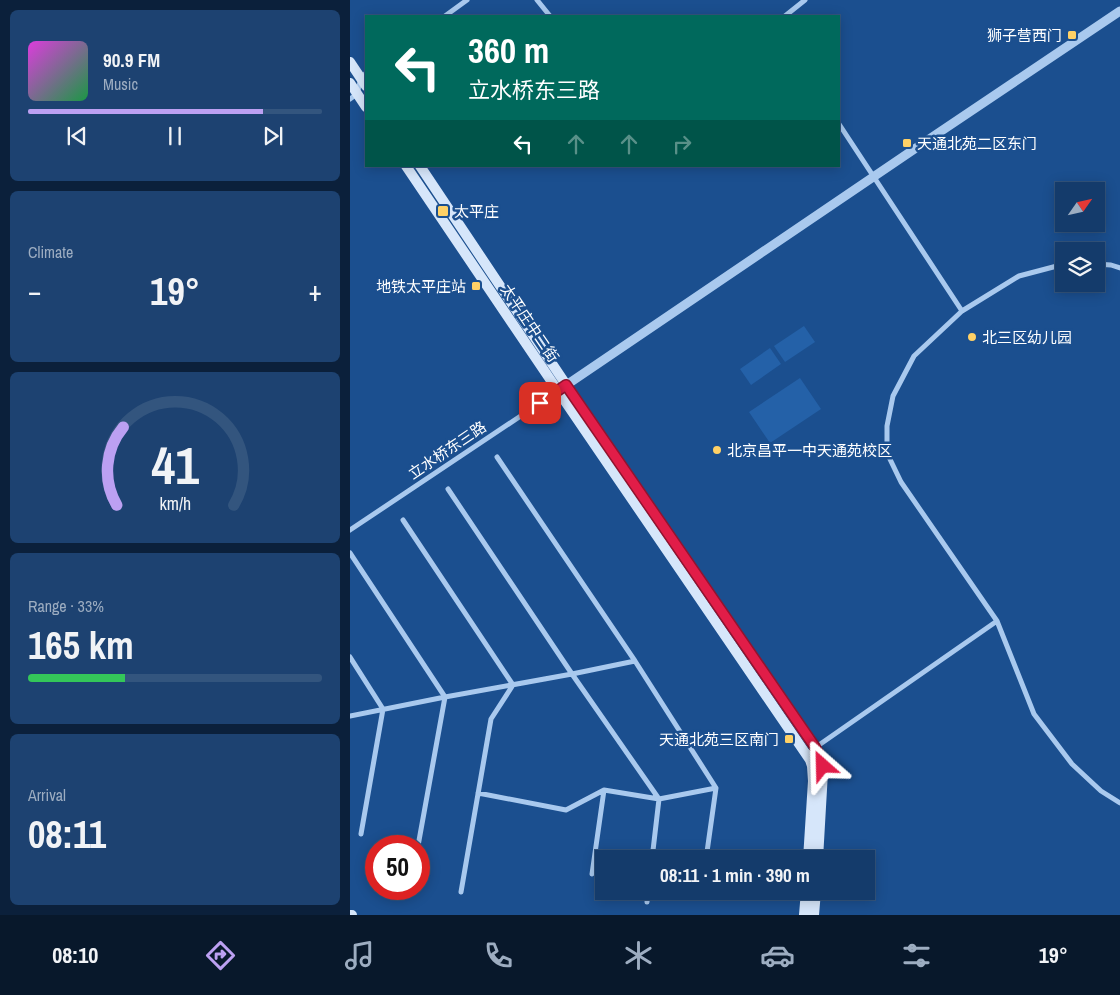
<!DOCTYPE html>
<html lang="en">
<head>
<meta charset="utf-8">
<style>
  body { margin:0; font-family:"Archivo Narrow","Noto Sans SC",sans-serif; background:#1d4271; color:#f1f3f6; height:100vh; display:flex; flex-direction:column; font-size:19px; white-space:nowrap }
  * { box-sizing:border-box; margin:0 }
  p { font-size:16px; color:#9dadc1 }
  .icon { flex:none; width:28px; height:28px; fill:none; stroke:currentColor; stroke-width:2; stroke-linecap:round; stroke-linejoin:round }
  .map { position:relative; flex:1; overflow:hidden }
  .sheet { display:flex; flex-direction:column; gap:10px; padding:10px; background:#0b203b; width:350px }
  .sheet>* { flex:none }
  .guide { position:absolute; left:15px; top:15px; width:475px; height:152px; border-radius:0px; box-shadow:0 2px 12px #0003,0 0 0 1px #33557e; background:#00695c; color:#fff; overflow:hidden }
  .needle { width:32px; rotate:56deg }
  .controls { position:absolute; left:705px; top:182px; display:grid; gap:10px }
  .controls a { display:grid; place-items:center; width:50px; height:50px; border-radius:0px; background:#143b6b; box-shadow:0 2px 12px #0003,0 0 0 1px #33557e; font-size:25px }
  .speed { position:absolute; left:15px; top:835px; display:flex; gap:10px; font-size:25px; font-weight:700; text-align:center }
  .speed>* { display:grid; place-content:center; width:65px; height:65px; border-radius:50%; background:#143b6b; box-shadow:0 2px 12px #0003,0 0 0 1px #33557e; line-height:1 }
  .speed .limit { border:8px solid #d22; background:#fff; color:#111 }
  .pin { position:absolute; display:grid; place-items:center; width:42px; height:42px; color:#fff; margin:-21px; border-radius:10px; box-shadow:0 2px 8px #0006 }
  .me { position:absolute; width:55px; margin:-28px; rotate:335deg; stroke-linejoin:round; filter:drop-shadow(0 0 4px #0008) }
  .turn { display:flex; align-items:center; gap:18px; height:105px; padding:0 20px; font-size:22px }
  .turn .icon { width:65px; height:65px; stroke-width:2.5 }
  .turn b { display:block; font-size:35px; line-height:42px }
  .lanes { display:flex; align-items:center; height:48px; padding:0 20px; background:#0003; justify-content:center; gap:25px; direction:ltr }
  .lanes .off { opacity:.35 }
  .big { font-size:38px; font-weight:700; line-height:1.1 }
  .sheet .tile { flex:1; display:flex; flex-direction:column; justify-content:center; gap:8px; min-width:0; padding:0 18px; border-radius:8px; background:#1d4271 }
  .sheet .dial { align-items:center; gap:0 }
  .dial svg { height:130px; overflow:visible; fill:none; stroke:#33557e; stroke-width:7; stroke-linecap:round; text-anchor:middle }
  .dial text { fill:#f1f3f6; stroke:none }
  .song { display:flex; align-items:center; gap:15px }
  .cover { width:60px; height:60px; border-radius:8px; background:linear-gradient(135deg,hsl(300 70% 55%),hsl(140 70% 35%)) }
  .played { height:5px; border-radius:2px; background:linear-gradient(90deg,#bca0f2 80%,#33557e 80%) }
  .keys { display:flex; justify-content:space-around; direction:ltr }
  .heat { display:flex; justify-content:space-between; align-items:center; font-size:28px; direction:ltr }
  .charge { height:8px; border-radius:4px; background:linear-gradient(90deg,#34c759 33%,#33557e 0) }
  .trip { position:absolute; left:245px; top:850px; width:280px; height:50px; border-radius:0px; background:#143b6b; box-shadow:0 2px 12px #0003,0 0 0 1px #33557e; font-weight:700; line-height:50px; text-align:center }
  .tabs { display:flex; height:80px; justify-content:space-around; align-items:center; background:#08182b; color:#9dadc1 }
  .tabs .icon { width:35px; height:35px }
  .tabs .active { color:#bca0f2 }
  .tabs b { font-size:22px; color:#f1f3f6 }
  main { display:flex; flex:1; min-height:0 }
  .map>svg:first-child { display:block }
  .green { fill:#2461a8 }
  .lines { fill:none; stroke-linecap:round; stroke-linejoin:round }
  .minor { stroke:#a9c9ee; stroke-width:5 }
  .tertiary { stroke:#a9c9ee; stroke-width:9 }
  .secondary { stroke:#d6e6fa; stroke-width:10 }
  .route-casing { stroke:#92132f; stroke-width:12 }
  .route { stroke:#e11d48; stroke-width:9 }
  .poi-dot { fill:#ffd166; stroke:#1b4f8f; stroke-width:2 }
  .labels { text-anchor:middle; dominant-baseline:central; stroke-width:5; stroke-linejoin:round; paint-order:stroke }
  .poi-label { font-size:15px; fill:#fff; stroke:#1b4f8f; text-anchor:start }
  .street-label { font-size:15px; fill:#fff; stroke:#1b4f8f }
</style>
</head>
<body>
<main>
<section class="sheet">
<div class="tile">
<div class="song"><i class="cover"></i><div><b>90.9 FM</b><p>Music</p></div></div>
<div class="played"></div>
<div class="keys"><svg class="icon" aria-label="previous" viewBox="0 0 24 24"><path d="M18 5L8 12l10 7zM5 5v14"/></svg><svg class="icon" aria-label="pause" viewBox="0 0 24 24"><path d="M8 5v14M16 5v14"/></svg><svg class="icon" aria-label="next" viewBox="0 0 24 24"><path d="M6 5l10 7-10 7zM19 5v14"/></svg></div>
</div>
<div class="tile"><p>Climate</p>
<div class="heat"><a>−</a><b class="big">19°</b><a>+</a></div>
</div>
<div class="tile dial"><svg viewBox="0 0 100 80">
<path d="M14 69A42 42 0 1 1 86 69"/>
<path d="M14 69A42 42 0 0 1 18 21" stroke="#bca0f2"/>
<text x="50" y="56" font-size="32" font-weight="700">41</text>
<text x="50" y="72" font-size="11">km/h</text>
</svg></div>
<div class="tile"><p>Range · 33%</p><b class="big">165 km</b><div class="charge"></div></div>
<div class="tile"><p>Arrival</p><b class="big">08:11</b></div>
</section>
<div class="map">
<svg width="770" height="915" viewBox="0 0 770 915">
  <rect width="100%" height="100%" fill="#1b4f8f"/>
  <path class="green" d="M454 326 465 342 435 362 424 346Z
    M420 348 431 364 401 385 390 369Z
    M450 378 471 409 420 443 399 412Z"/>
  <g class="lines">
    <path class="minor" d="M187 0 200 16
      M95 16 117 0
      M435 16 455 0
      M0 99 7 94 11 78 16 73
      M489 124 612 311
      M746 264 761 265 770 268
      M714 265 707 266 669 276 612 311 564 356 543 396 537 426V453L551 482 647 621 684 714 722 764 751 791 770 803
      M147 457 285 661 366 788 356 859
      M98 489 222 674 309 799 302 859
      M53 520 163 685 141 719 111 892
      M0 530 208 391
      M0 553 95 697 222 674 285 661
      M0 657 33 709 11 834
      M0 716 95 697 68 846
      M456 754 647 621
      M128 793 216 810 254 790
      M242 874 254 790 309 799 366 788
      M352 892V891
      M297 902 298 891"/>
    <path class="tertiary" d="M212 388 563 150 770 11"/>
    <path class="secondary" d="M0 62 16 86
      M0 83 16 107
      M56 166 208 391 460 760 462 766 463 781 458 859
      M70 166 227 401 469 754 472 760 473 772 468 859
      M0 915H2
      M454 915 456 891
      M464 915 466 891"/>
  </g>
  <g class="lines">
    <defs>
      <path id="route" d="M190 403 216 385 465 747 472 760 473 766"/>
    </defs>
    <use href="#route" class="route-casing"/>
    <use href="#route" class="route"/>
  </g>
  <g class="poi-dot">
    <rect x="717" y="30" width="10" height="10" rx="2.5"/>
    <rect x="552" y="138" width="10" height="10" rx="2.5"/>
    <rect x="87" y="205" width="12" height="12" rx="2.5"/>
    <rect x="121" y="281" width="10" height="10" rx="2.5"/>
    <circle cx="622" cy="337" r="5"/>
    <circle cx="367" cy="450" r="5"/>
    <rect x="434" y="734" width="10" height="10" rx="2.5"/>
  </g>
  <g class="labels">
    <g class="poi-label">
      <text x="712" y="35" text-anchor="end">狮子营西门</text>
      <text x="567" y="143">天通北苑二区东门</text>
      <text x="104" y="211">太平庄</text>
      <text x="116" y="286" text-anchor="end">地铁太平庄站</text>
      <text x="632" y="337">北三区幼儿园</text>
      <text x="377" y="450">北京昌平一中天通苑校区</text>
      <text x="429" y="739" text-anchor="end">天通北苑三区南门</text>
    </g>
    <g class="street-label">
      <text transform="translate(180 323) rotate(56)">太平庄中二街</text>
      <text transform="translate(97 450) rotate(-34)">立水桥东三路</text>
    </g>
  </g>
</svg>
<div class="controls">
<a><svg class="needle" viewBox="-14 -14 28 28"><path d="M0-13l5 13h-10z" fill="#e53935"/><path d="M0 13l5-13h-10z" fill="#9dadc1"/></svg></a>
<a><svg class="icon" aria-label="layers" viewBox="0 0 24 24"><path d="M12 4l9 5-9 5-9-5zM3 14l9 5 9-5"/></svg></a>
</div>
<div class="speed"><div class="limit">50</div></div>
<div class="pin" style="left:190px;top:403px;background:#d93025"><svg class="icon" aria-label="arrive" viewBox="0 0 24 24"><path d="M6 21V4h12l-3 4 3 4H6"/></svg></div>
<svg class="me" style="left:473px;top:766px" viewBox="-20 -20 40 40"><path d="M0-17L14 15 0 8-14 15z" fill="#e11d48" stroke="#fff" stroke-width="4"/></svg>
<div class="trip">08:11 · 1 min · 390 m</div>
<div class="guide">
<div class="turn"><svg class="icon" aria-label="left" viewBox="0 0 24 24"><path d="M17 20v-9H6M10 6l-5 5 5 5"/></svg><div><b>360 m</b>立水桥东三路</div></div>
<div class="lanes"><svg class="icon" aria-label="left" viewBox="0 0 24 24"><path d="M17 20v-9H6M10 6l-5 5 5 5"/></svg><svg class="icon off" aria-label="ahead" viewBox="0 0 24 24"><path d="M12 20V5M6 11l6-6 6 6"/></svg><svg class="icon off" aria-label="ahead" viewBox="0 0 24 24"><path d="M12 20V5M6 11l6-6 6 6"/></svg><svg class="icon off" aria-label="right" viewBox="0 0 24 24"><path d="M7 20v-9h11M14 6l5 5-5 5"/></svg></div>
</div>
</div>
</main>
<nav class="tabs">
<b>08:10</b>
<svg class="icon active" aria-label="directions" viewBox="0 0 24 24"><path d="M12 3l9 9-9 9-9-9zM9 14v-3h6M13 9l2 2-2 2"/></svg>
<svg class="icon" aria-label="music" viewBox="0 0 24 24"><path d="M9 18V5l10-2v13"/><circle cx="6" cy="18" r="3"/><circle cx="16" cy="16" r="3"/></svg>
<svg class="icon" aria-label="phone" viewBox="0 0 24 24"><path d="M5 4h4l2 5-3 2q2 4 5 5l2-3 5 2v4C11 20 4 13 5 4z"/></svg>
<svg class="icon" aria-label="climate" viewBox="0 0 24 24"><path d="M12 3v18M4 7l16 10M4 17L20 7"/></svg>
<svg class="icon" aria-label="car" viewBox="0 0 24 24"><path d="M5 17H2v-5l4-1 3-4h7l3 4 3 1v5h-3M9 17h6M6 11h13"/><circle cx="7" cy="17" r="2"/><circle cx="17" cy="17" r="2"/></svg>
<svg class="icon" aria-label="filters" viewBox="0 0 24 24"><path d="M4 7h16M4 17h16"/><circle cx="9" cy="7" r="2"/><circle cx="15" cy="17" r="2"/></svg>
<b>19°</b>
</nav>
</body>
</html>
